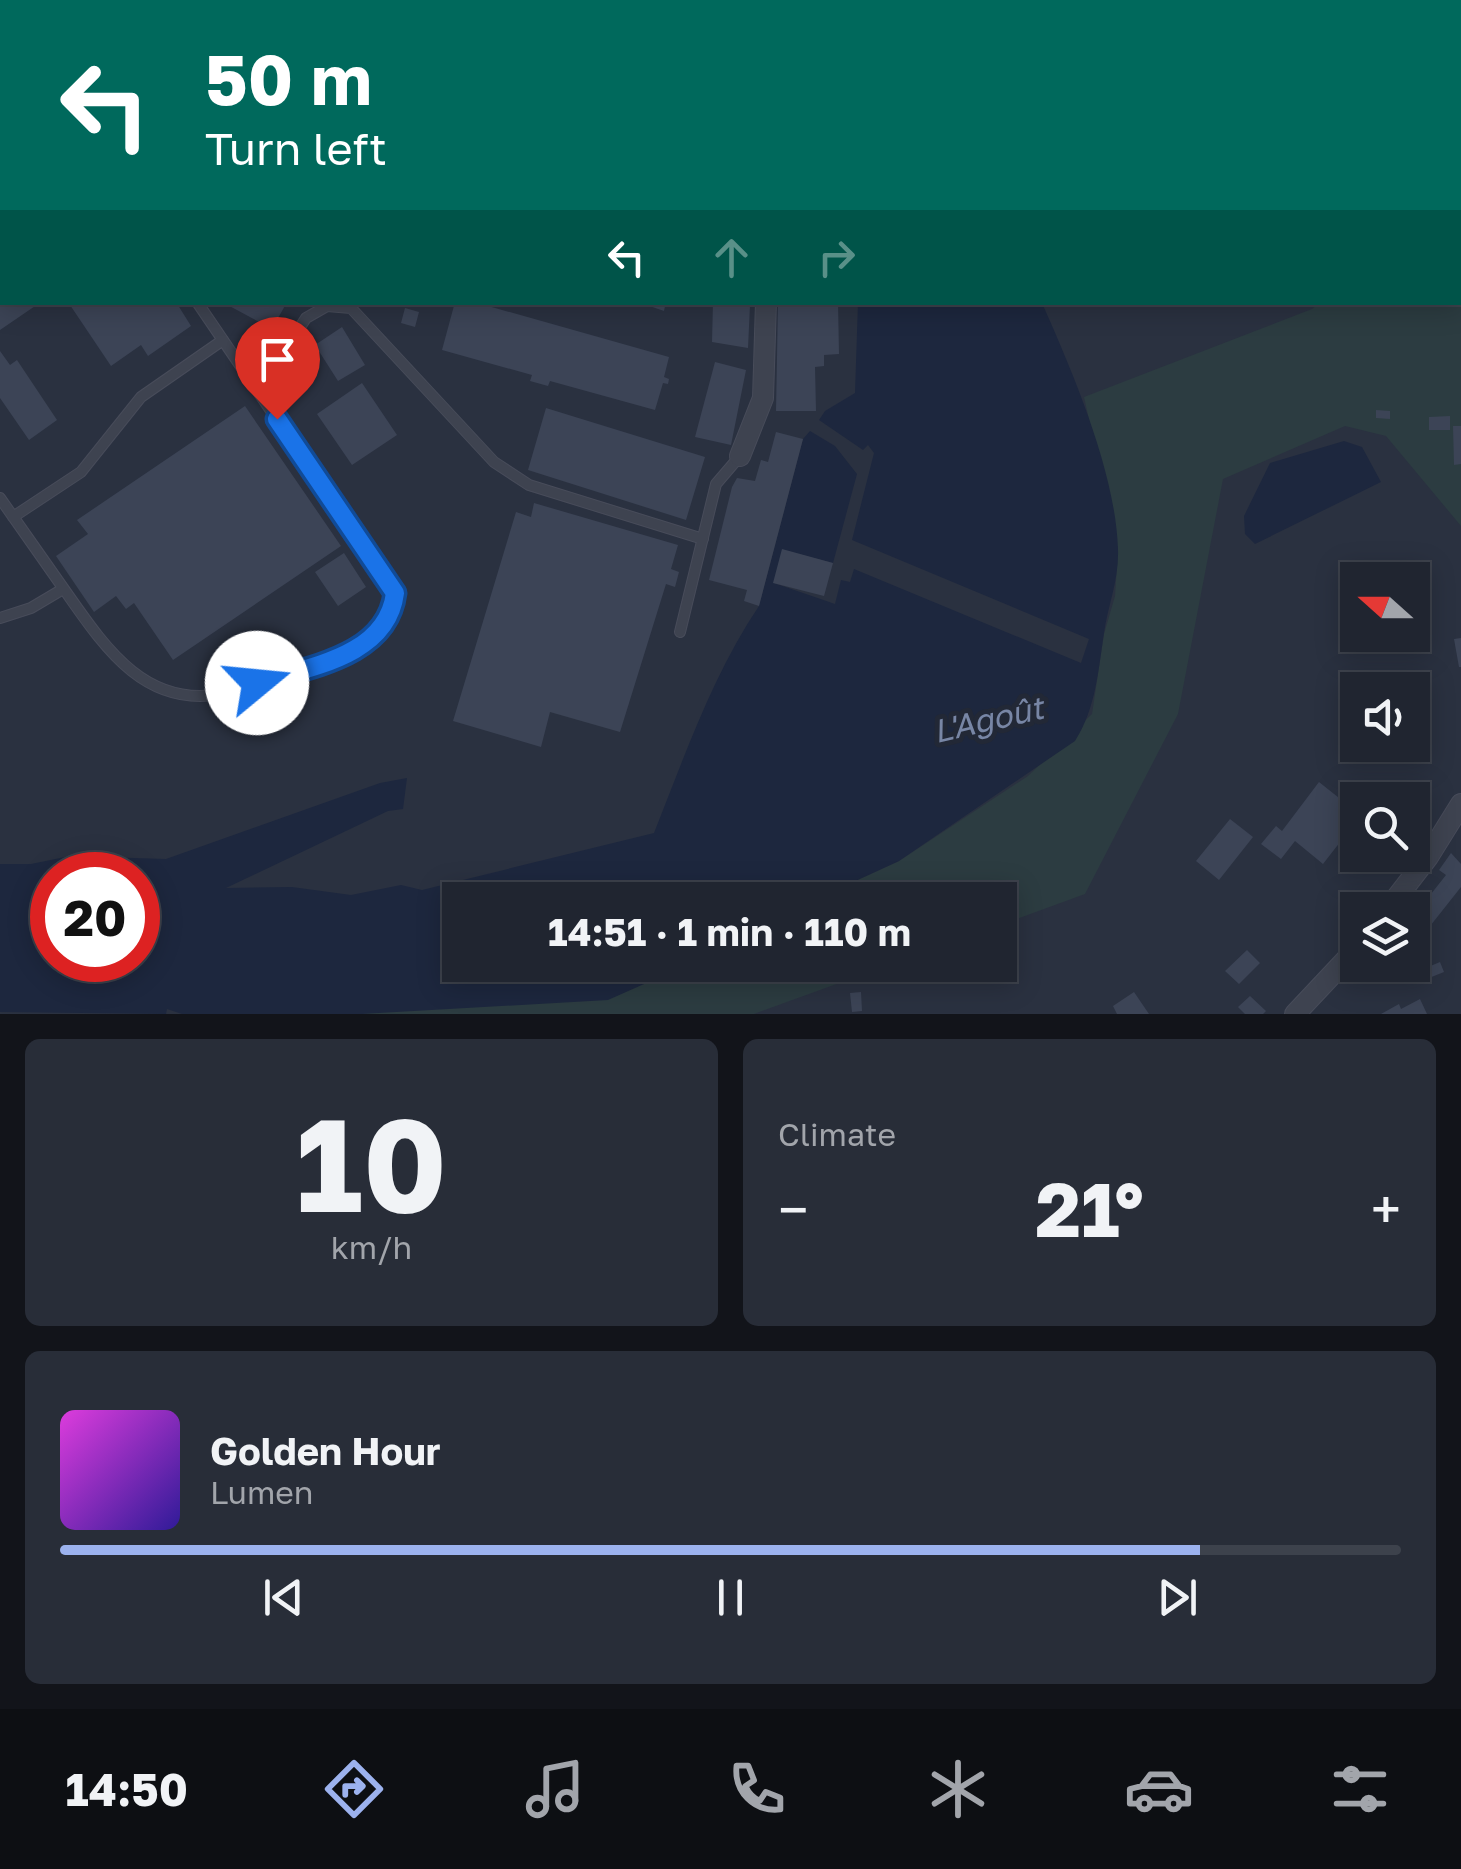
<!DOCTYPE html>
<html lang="en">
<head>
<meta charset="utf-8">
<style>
  body { margin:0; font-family:"Golos Text",sans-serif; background:#282d38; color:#f1f3f6; height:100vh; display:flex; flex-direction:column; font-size:38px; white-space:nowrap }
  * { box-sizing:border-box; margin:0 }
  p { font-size:32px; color:#a2a5ab }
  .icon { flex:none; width:55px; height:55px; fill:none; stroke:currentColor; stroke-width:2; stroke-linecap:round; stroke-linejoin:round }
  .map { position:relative; height:1014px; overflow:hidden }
  .side { display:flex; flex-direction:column; gap:25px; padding:25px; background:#12141a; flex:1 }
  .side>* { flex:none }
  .hud { position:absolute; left:0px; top:0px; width:1462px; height:305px; box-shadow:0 5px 25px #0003,0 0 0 2px #3d424c; background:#00695c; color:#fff; overflow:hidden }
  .needle { width:65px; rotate:291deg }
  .tools { position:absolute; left:1340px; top:562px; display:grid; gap:20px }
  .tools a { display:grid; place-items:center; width:90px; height:90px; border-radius:0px; background:#202530; box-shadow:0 5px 25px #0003,0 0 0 2px #3d424c; font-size:50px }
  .speed { position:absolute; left:30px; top:852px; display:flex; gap:20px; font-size:50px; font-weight:700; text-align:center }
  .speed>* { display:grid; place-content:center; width:130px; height:130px; border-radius:50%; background:#202530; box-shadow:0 5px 25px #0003,0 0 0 2px #3d424c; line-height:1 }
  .speed .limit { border:15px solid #d22; background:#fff; color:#111 }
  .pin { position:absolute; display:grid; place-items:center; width:85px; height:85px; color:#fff; margin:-102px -42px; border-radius:50% 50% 50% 0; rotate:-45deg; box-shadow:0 0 10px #0007 }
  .pin .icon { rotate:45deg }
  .me { position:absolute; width:110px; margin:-55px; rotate:73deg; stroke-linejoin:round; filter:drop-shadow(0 0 8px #0008) }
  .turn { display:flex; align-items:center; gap:35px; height:210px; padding:0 40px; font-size:45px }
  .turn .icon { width:130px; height:130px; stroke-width:2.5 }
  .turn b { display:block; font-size:70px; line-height:85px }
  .lanes { display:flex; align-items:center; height:95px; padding:0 40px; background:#0003; justify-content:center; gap:50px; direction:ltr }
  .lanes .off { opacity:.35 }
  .big { font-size:75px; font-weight:700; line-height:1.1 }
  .side .tile { flex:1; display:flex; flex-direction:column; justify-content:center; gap:15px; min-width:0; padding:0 35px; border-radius:15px; background:#282d38 }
  .side .dial { align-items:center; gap:0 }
  .dial b { font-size:130px; line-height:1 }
  .song { display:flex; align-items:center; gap:30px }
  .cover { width:120px; height:120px; border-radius:15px; background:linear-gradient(135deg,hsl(300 70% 55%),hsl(250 70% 35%)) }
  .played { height:10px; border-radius:5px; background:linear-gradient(90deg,#9cb2ee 85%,#3d424c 85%) }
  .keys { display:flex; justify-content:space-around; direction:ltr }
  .heat { display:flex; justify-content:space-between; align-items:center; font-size:55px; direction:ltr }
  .side .tiles { flex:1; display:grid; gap:25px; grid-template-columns:1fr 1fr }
  .tile:last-child { grid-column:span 2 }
  .trip { position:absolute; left:442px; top:882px; width:575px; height:100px; border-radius:0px; background:#202530; box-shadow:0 5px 25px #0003,0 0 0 2px #3d424c; font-weight:700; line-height:100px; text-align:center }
  .tabs { display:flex; height:160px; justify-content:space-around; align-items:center; background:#0d0f13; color:#a2a5ab }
  .tabs .icon { width:70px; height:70px }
  .tabs .on { color:#9cb2ee }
  .tabs b { font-size:45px; color:#f1f3f6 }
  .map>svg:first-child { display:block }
  .green { fill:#2c3c41 }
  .water { fill:#1d273e; fill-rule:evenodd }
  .building { fill:#3c4456 }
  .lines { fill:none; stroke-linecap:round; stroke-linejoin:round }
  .lane-casing { stroke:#484c5a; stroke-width:12 }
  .street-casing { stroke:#484c5a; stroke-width:22 }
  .secondary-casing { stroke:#484c5a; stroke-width:32 }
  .lane { stroke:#3e4350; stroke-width:10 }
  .street { stroke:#3e4350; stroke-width:20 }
  .secondary { stroke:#4c5263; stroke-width:30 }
  .route-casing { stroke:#114b97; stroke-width:25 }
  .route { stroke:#1a73e8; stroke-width:18 }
  .labels { text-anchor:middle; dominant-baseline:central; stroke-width:10; stroke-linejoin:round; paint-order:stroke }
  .water-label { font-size:32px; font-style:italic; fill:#7886a5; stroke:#222836 }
</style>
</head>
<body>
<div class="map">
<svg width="1461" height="1014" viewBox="0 0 1461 1014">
  <rect width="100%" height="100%" fill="#2a3140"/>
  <path class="green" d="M1461 160V526L1386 436 1345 426 1223 479 1178 714 1085 894 1000 925V900H814L899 861 1028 776 1092 714 1104 634 1115 596 1118 549 1084 397 1312 309 1319 303 1460 302Z
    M687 965H889L754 1014H361L663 979Z"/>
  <path class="water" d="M814 0H1005L1006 2H816Z
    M858 303H1042C1073 373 1116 473 1118 550 1119 580 1108 605 1104 633 1098 671 1096 708 1075 741L899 861 814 900H460V965H687L608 1000 361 1014H182L167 1009 166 1014 0 1012V864H31L70 856 166 859 380 783 407 778 403 809 388 811 226 888 292 887 351 895 401 885 422 890 654 833C685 755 713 674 759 606L803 439 810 431 835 446 857 474 833 563 783 550 774 583 835 604 841 580 850 582 854 569 1081 663 1089 639 852 540 874 453 868 445 863 450 819 420 825 411 855 393ZM52 875H138V960H52Z
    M1344 441 1362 447 1381 482 1255 544 1245 534 1244 516 1270 463Z"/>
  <path class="building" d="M0 302H41L0 330Z
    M68 302H176L191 326 148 356 141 345 111 366Z
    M222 302H287L272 329Z
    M455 302H474L669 357 664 377 669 379 668 384 663 383 655 410 550 381 548 386 530 381 532 375 442 350Z
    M638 302H666L664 311Z
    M713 302 750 305 748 348 712 342Z
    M778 302H838L839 354 824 355V366L815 367 816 411H776Z
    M405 308 419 312 415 327 401 323Z
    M342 327 365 365 338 381 315 345Z
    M0 351 10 365 17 360 57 420 29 440 0 398Z
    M715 362 746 370 731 445 695 437Z
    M362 383 397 435 352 465 317 414Z
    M245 406 341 546 173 660 134 603 126 609 116 596 94 612 56 556 88 534 77 520Z
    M546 408 705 457 686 520 528 470Z
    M1376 410 1390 411V419L1376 418Z
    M1450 416V430H1429V417Z
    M1453 426H1461V464L1454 465Z
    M776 432 803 439 759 606 744 601 747 590 709 580 732 487 737 478 755 481 761 460 768 462Z
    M534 503 678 545 671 569 679 572 675 587 666 584 620 732 550 712 541 747 453 721 516 512 531 517Z
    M782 549 833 563 824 596 773 583Z
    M344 553 366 587 338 606 315 572Z
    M1461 638V667H1459L1454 639Z
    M1319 782 1358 813V819L1323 864 1295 841 1281 859 1261 844 1276 826 1282 831Z
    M1230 819 1253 837 1219 880 1196 861Z
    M1451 853 1461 864V887L1423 935 1431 942 1414 954 1412 918 1446 875 1439 870Z
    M1247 950 1260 963 1239 984 1225 971Z
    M1426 962 1428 967 1440 962 1444 972 1424 980 1417 966Z
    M861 992 862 1011 852 1012 850 993Z
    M1134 992 1149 1014H1117L1113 1006Z
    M1250 996 1266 1011 1263 1014H1245L1238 1007Z
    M1420 999 1427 1014H1381L1399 1004 1401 1009Z"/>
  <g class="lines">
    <defs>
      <path id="lane" d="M168 0 169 2
        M432 0 433 2
        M569 0 570 2
        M1083 0 1084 2
        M1366 0 1370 2
        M1398 0 1399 2
        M143 2 147 0
        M1247 2 1250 0
        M0 103 2 101
        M258 392 306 318 327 306 351 308 494 462 529 485 703 539
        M0 498C22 529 44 561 66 592 104 646 144 708 221 694 253 687 285 674 316 665 354 653 390 636 395 593L197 302
        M13 517 81 472 141 397 223 340
        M0 618 31 608 63 589
        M680 632 716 484 740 456"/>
      <path id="street" d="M746 0V2
        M740 456 763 398 766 302
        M1387 910 1428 857 1461 804
        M1295 1014 1358 947"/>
      <path id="secondary" d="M1461 0V2"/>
    </defs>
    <use href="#lane" class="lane-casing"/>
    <use href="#street" class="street-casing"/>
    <use href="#secondary" class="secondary-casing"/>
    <use href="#lane" class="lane"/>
    <use href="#street" class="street"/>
    <use href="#secondary" class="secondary"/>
  </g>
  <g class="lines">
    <defs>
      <path id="route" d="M257 683C308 667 387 657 395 593L277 419"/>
    </defs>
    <use href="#route" class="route-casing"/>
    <use href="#route" class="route"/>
  </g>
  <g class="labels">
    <g class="water-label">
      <text transform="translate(988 719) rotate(-13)">L'Agoût</text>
    </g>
  </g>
</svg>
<div class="tools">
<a><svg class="needle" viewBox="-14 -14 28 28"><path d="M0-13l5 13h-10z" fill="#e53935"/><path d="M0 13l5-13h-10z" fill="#a2a5ab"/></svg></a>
<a><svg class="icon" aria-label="sound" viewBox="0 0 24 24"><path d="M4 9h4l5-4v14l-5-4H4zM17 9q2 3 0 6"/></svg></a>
<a><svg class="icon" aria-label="search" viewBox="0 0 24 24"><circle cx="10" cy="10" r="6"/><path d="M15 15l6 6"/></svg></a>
<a><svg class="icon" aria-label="layers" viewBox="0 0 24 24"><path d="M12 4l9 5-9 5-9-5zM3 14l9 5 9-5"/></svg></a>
</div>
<div class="speed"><div class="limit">20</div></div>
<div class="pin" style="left:277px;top:419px;background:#d93025"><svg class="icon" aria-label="arrive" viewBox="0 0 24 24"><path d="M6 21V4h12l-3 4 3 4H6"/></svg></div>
<svg class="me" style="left:257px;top:683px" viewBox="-20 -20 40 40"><circle r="19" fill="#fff"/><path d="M0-13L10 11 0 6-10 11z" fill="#1a73e8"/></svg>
<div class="trip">14:51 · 1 min · 110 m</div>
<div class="hud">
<div class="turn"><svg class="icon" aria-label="left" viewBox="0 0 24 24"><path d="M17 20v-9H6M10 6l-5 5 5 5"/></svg><div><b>50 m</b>Turn left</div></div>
<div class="lanes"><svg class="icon" aria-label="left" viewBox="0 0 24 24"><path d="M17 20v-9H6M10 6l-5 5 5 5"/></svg><svg class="icon off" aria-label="ahead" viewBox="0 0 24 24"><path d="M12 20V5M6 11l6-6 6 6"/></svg><svg class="icon off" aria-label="right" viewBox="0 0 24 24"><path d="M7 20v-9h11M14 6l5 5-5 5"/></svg></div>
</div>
</div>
<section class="side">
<div class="tiles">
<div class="tile dial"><b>10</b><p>km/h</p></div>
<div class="tile"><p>Climate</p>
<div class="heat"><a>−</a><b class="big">21°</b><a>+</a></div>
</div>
<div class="tile">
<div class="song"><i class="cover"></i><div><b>Golden Hour</b><p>Lumen</p></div></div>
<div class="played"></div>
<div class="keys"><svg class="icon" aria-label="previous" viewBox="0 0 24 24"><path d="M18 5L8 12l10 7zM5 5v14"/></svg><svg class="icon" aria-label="pause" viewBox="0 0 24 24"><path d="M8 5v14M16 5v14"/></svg><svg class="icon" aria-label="next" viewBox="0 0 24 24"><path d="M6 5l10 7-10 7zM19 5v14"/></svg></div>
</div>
</div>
</section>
<nav class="tabs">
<b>14:50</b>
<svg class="icon on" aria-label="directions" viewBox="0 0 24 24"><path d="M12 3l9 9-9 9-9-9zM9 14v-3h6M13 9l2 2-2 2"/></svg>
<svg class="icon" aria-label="music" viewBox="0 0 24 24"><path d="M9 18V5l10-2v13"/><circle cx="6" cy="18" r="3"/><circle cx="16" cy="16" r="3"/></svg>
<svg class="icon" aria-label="phone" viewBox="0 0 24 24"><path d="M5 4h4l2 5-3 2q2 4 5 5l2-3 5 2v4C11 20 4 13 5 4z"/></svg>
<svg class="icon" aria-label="climate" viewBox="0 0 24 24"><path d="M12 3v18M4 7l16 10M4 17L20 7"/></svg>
<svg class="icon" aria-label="car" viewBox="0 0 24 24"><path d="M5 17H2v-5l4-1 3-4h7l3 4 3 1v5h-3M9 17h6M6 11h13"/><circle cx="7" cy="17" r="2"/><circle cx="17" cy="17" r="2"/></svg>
<svg class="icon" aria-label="filters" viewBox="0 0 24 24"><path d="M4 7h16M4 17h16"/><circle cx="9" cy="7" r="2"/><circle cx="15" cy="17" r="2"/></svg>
</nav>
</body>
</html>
